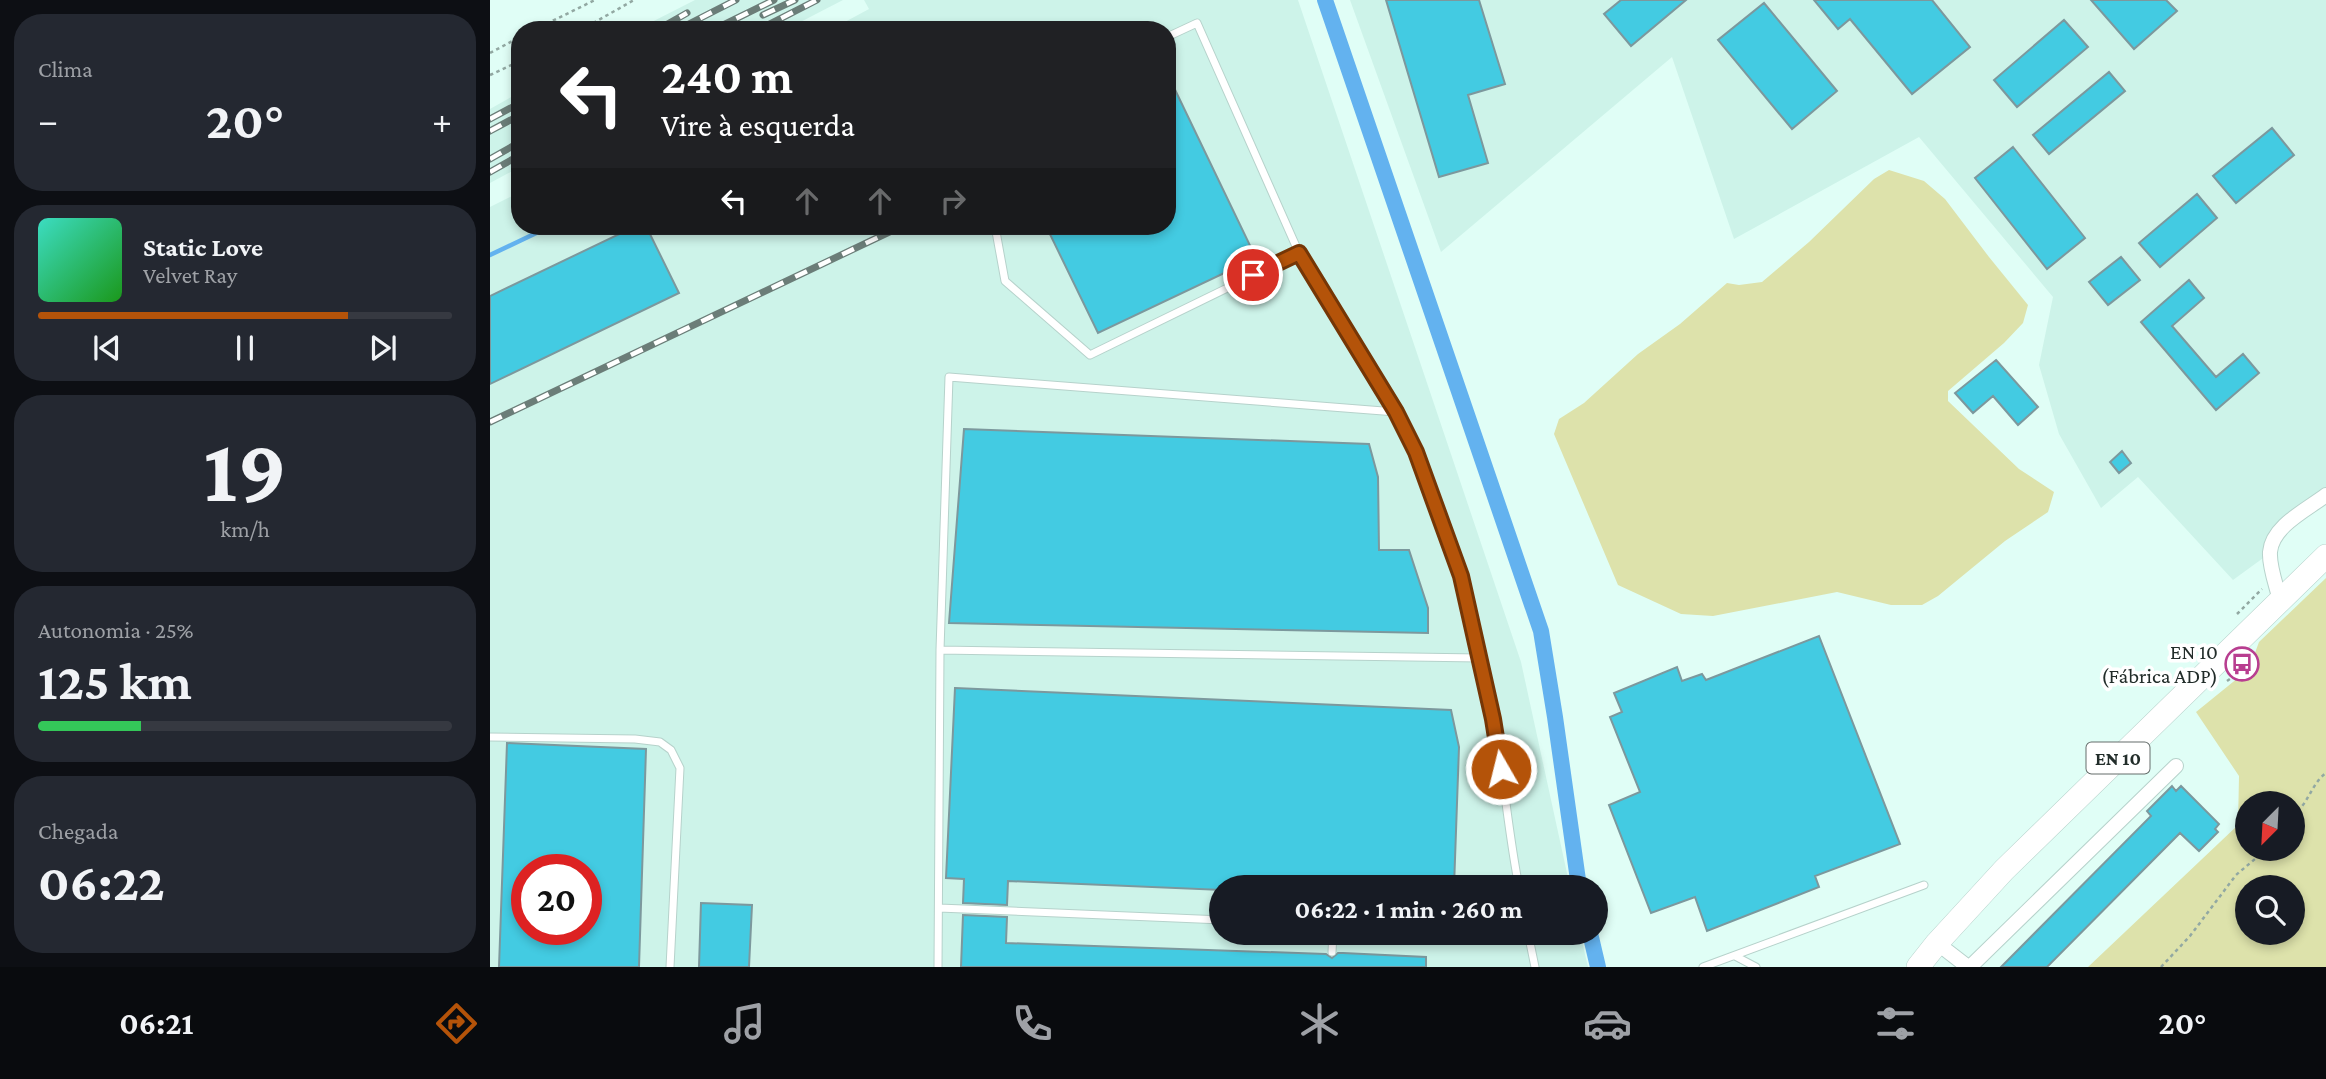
<!DOCTYPE html>
<html lang="pt">
<head>
<meta charset="utf-8">
<style>
  body { margin:0; font-family:"Crimson Pro",serif; background:#242831; color:#f1f3f6; height:100vh; display:flex; flex-direction:column; font-size:26px; white-space:nowrap }
  * { box-sizing:border-box; margin:0 }
  p { font-size:23px; color:#9ea1a6 }
  .icon { flex:none; width:38px; height:38px; fill:none; stroke:currentColor; stroke-width:2; stroke-linecap:round; stroke-linejoin:round }
  .map { position:relative; flex:1; overflow:hidden }
  .drawer { display:flex; flex-direction:column; gap:14px; padding:14px; background:#0d0f14; width:490px }
  .drawer>* { flex:none }
  .banner { position:absolute; left:21px; top:21px; width:665px; height:214px; border-radius:28px; box-shadow:0 4px 10px #0003; background:#202124; color:#fff; overflow:hidden }
  .needle { width:46px; rotate:204deg }
  .buttons { position:absolute; left:1745px; top:791px; display:grid; gap:14px }
  .buttons a { display:grid; place-items:center; width:70px; height:70px; border-radius:50%; background:#171b24; box-shadow:0 4px 10px #0003; font-size:35px }
  .speed { position:absolute; left:21px; top:854px; display:flex; gap:14px; font-size:35px; font-weight:700; text-align:center }
  .speed>* { display:grid; place-content:center; width:91px; height:91px; border-radius:50%; background:#171b24; box-shadow:0 4px 10px #0003; line-height:1 }
  .speed .limit { border:10px solid #d22; background:#fff; color:#111 }
  .pin { position:absolute; display:grid; place-items:center; width:60px; height:60px; color:#fff; margin:-30px; border:4px solid #fff; border-radius:50%; box-shadow:0 2px 7px #0007 }
  .me { position:absolute; width:77px; margin:-38px; rotate:352deg; stroke-linejoin:round; filter:drop-shadow(0 0 5px #0008) }
  .turn { display:flex; align-items:center; gap:24px; height:147px; padding:0 35px; font-size:32px }
  .turn .icon { width:91px; height:91px; stroke-width:2.5 }
  .turn b { display:block; font-size:49px; line-height:60px }
  .lanes { display:flex; align-items:center; height:66px; padding:0 35px; background:#0003; justify-content:center; gap:35px; direction:ltr }
  .lanes .off { opacity:.35 }
  .big { font-size:52px; font-weight:700; line-height:1.1 }
  .drawer .widget { flex:1; display:flex; flex-direction:column; justify-content:center; gap:10px; min-width:0; padding:0 24px; border-radius:28px; background:#242831 }
  .drawer .dial { align-items:center; gap:0 }
  .dial b { font-size:91px; line-height:1 }
  .song { display:flex; align-items:center; gap:21px }
  .cover { width:84px; height:84px; border-radius:10px; background:linear-gradient(135deg,hsl(170 70% 55%),hsl(120 70% 35%)) }
  .played { height:7px; border-radius:4px; background:linear-gradient(90deg,#b45309 75%,#363941 75%) }
  .keys { display:flex; justify-content:space-around; direction:ltr }
  .heat { display:flex; justify-content:space-between; align-items:center; font-size:38px; direction:ltr }
  .charge { height:10px; border-radius:5px; background:linear-gradient(90deg,#34c759 25%,#363941 0) }
  .trip { position:absolute; left:719px; top:875px; width:399px; height:70px; border-radius:35px; background:#171b24; box-shadow:0 4px 10px #0003; font-weight:700; line-height:70px; text-align:center }
  .tabs { display:flex; height:112px; justify-content:space-around; align-items:center; background:#090b0e; color:#9ea1a6 }
  .tabs .icon { width:49px; height:49px }
  .tabs .current { color:#b45309 }
  .tabs b { font-size:32px; color:#f1f3f6 }
  main { display:flex; flex:1; min-height:0 }
  .map>svg:first-child { display:block }
  .built { fill:#cdf3e9; fill-rule:evenodd }
  .green { fill:#dde2ab; fill-rule:evenodd }
  .lines { fill:none; stroke-linecap:round; stroke-linejoin:round }
  .stream { stroke:#63b2ef; stroke-width:4.5 }
  .canal { stroke:#63b2ef; stroke-width:16 }
  .building { fill:#43cbe2; stroke:#7c989d; stroke-width:2; fill-rule:evenodd }
  .lane-casing { stroke:#b6d2cb; stroke-width:9 }
  .street-casing { stroke:#b6d2cb; stroke-width:16 }
  .primary-casing { stroke:#b6d2cb; stroke-width:24 }
  .path { stroke:#92a8a2; stroke-width:2.5; stroke-dasharray:3.5 3.5; stroke-linecap:butt }
  .lane { stroke:#fff; stroke-width:7 }
  .street { stroke:#fff; stroke-width:14 }
  .primary { stroke:#fff; stroke-width:23 }
  .rail-casing { stroke:#6b7d78; stroke-width:7 }
  .rail { stroke:#fff; stroke-width:4.5; stroke-dasharray:13; stroke-linecap:butt }
  .route-casing { stroke:#753606; stroke-width:18 }
  .route { stroke:#b45309; stroke-width:12 }
  .labels { text-anchor:middle; dominant-baseline:central; stroke-width:7; stroke-linejoin:round; paint-order:stroke }
  .shield { fill:#fff; stroke:#646c6a; stroke-width:2 }
  .shield-label { font-size:19px; font-weight:bold; fill:#222d2a }
  .poi-label { font-size:21px; fill:#222d2a; stroke:#fff; text-anchor:end }
</style>
</head>
<body>
<main>
<section class="drawer">
<div class="widget"><p>Clima</p>
<div class="heat"><a>−</a><b class="big">20°</b><a>+</a></div>
</div>
<div class="widget">
<div class="song"><i class="cover"></i><div><b>Static Love</b><p>Velvet Ray</p></div></div>
<div class="played"></div>
<div class="keys"><svg class="icon" aria-label="previous" viewBox="0 0 24 24"><path d="M18 5L8 12l10 7zM5 5v14"/></svg><svg class="icon" aria-label="pause" viewBox="0 0 24 24"><path d="M8 5v14M16 5v14"/></svg><svg class="icon" aria-label="next" viewBox="0 0 24 24"><path d="M6 5l10 7-10 7zM19 5v14"/></svg></div>
</div>
<div class="widget dial"><b>19</b><p>km/h</p></div>
<div class="widget"><p>Autonomia · 25%</p><b class="big">125 km</b><div class="charge"></div></div>
<div class="widget"><p>Chegada</p><b class="big">06:22</b></div>
</section>
<div class="map">
<svg width="1836" height="967" viewBox="0 0 1836 967">
  <rect width="100%" height="100%" fill="#e0fef6"/>
  <path class="built" d="M205 0H353L295 30H146Z
    M374 0H808L1031 662 1080 887H732V933H1090L1098 967H0V207L30 192V226H677V30H340L379 9ZM37 870H96V929H37Z
    M860 0H1836V495L1817 510 1780 553 1743 580 1648 477 1611 508 1569 434 1549 365 1563 297 1429 137 1244 239 1182 57 951 252Z
    M30 92V167L0 183V109Z"/>
  <path class="green" d="M1399 170 1434 181 1455 199 1499 257 1538 305 1533 323 1514 343 1458 391V401L1529 469 1564 492 1558 512 1515 541 1448 596 1432 605H1401L1347 592 1223 616 1191 614 1128 585 1064 434 1069 419 1094 403 1148 354 1190 324 1237 283 1249 285 1272 282 1319 242 1384 179Z
    M1836 578V967H1598L1748 825 1749 776 1706 712 1759 669 1769 642ZM1757 803H1802V849H1757ZM1757 887H1802V933H1757Z"/>
  <g class="lines">
    <path class="stream" d="M0 255 61 226"/>
    <path class="canal" d="M835 0 1051 631 1065 717 1089 887
      M1100 933 1108 967"/>
  </g>
  <path class="building" d="M896 0H989L1015 84 978 95 998 163 949 177Z
    M1131 0H1196L1141 46 1114 14Z
    M1324 0H1442L1480 47 1422 94 1360 19 1348 29Z
    M1601 0H1676L1687 11 1644 49Z
    M1274 3 1347 91 1302 129 1228 40Z
    M1574 20 1598 47 1527 107 1504 80Z
    M1619 72 1635 91 1559 154 1543 135Z
    M677 73 766 258 608 333 556 226H677Z
    M1782 128 1804 155 1746 203 1723 176Z
    M1523 147 1595 238 1557 269 1485 178Z
    M1707 194 1727 218 1670 267 1649 243Z
    M146 226H156L189 293 0 384V296Z
    M1631 257 1650 280 1618 305 1599 282Z
    M1699 280 1714 298 1682 326 1726 377 1753 354 1769 373 1726 410 1651 322Z
    M1506 360 1548 407 1528 425 1503 396 1483 413 1465 393Z
    M474 429 879 444 888 477 889 550H919L938 608V633L459 623Z
    M1632 451 1641 463 1629 473 1620 462Z
    M1329 636 1410 844 1325 876 1329 887 1217 931 1205 897 1161 913 1119 805 1150 792 1120 717 1132 712 1124 693 1187 667 1192 681 1212 674 1216 680Z
    M465 688 961 710 969 747 964 887H732V890L518 881 517 905 473 903 474 879 456 878Z
    M17 743 156 749 149 967H9ZM37 870H96V929H37Z
    M1682 786 1686 791 1691 786 1729 824 1725 829 1728 832 1709 851 1690 833 1557 967H1511L1661 816 1657 811Z
    M211 903 262 905 259 967H209Z
    M473 915 517 917 516 943 836 954 842 958 848 953H853L936 957V967H471Z"/>
  <g class="lines">
    <defs>
      <path id="lane" d="M677 37 707 23 809 253 906 412
        M505 226 515 281 600 355 809 253
        M450 650 990 658
        M0 737 145 739 170 742 181 750 190 768 180 967
        M449 908 732 920
        M1038 933 1045 967
        M842 952 843 933
        M1245 956 1266 967
        M448 967 450 650 459 377 906 412C955 508 984 614 1003 719 1014 775 1018 832 1029 887
        M1213 967 1434 885"/>
      <path id="street" d="M1790 601C1787 587 1779 567 1780 552 1782 526 1818 509 1836 495
        M1447 943 1478 967
        M1480 967 1686 766"/>
      <path id="primary" d="M1428 967 1447 943 1514 870 1836 556"/>
    </defs>
    <use href="#lane" class="lane-casing"/>
    <use href="#street" class="street-casing"/>
    <use href="#primary" class="primary-casing"/>
    <path class="path" d="M44 30 105 0
      M91 30 144 0
      M0 53 30 37
      M0 75 30 61
      M1747 614 1772 589
      M1737 681 1758 666 1760 657
      M1802 815C1819 805 1820 785 1836 773
      M1671 967 1700 936 1746 875 1765 859 1771 849"/>
    <use href="#lane" class="lane"/>
    <use href="#street" class="street"/>
    <use href="#primary" class="primary"/>
    <defs>
      <path id="rail" d="M273 15 305 0
        M167 30 197 13
        M187 30 246 0
        M223 30 284 0
        M268 30 327 0
        M677 97 680 96
        M0 119 30 103
        M0 131 30 115
        M0 159 30 142
        M0 172 30 155
        M0 422 412 226"/>
    </defs>
    <use href="#rail" class="rail-casing"/>
    <use href="#rail" class="rail"/>
  </g>
  <g class="lines">
    <defs>
      <path id="route" d="M763 275 809 253 906 412 926 452 971 576 1003 719 1011 769"/>
    </defs>
    <use href="#route" class="route-casing"/>
    <use href="#route" class="route"/>
  </g>
  <defs>
    <symbol id="bus-ring" viewBox="-11 -11 22 22"><circle r="9.5" fill="#fff" stroke="#b83e90" stroke-width="1.5"/><path d="M-5-6H5V4H4V6H2V4H-2V6H-4V4H-5ZM-3.5-4V0h7V-4ZM-3.5 1.2v1.5H-2V1.2ZM2 1.2v1.5H3.5V1.2Z" fill="#b83e90"/></symbol>
  </defs>
  <g fill-rule="evenodd">
    <use href="#bus-ring" x="1733" y="645" width="38" height="38"/>
  </g>
  <g class="labels">
    <rect class="shield" x="1596.5" y="742.5" width="63" height="31" rx="5"/>
    <g class="shield-label">
      <text x="1628" y="758">EN 10</text>
    </g>
    <g class="poi-label">
      <text x="1728" y="652">EN 10<tspan x="1728" dy="24">(Fábrica ADP)</tspan></text>
    </g>
  </g>
</svg>
<div class="buttons">
<a><svg class="needle" viewBox="-14 -14 28 28"><path d="M0-13l5 13h-10z" fill="#e53935"/><path d="M0 13l5-13h-10z" fill="#9ea1a6"/></svg></a>
<a><svg class="icon" aria-label="search" viewBox="0 0 24 24"><circle cx="10" cy="10" r="6"/><path d="M15 15l6 6"/></svg></a>
</div>
<div class="speed"><div class="limit">20</div></div>
<div class="pin" style="left:763px;top:275px;background:#d93025"><svg class="icon" aria-label="arrive" viewBox="0 0 24 24"><path d="M6 21V4h12l-3 4 3 4H6"/></svg></div>
<svg class="me" style="left:1011px;top:769px" viewBox="-20 -20 40 40"><circle r="17" fill="#b45309" stroke="#fff" stroke-width="3"/><path d="M0-11L8 9 0 5-8 9z" fill="#fff"/></svg>
<div class="trip">06:22 · 1 min · 260 m</div>
<div class="banner">
<div class="turn"><svg class="icon" aria-label="left" viewBox="0 0 24 24"><path d="M17 20v-9H6M10 6l-5 5 5 5"/></svg><div><b>240 m</b>Vire à esquerda</div></div>
<div class="lanes"><svg class="icon" aria-label="left" viewBox="0 0 24 24"><path d="M17 20v-9H6M10 6l-5 5 5 5"/></svg><svg class="icon off" aria-label="ahead" viewBox="0 0 24 24"><path d="M12 20V5M6 11l6-6 6 6"/></svg><svg class="icon off" aria-label="ahead" viewBox="0 0 24 24"><path d="M12 20V5M6 11l6-6 6 6"/></svg><svg class="icon off" aria-label="right" viewBox="0 0 24 24"><path d="M7 20v-9h11M14 6l5 5-5 5"/></svg></div>
</div>
</div>
</main>
<nav class="tabs">
<b>06:21</b>
<svg class="icon current" aria-label="directions" viewBox="0 0 24 24"><path d="M12 3l9 9-9 9-9-9zM9 14v-3h6M13 9l2 2-2 2"/></svg>
<svg class="icon" aria-label="music" viewBox="0 0 24 24"><path d="M9 18V5l10-2v13"/><circle cx="6" cy="18" r="3"/><circle cx="16" cy="16" r="3"/></svg>
<svg class="icon" aria-label="phone" viewBox="0 0 24 24"><path d="M5 4h4l2 5-3 2q2 4 5 5l2-3 5 2v4C11 20 4 13 5 4z"/></svg>
<svg class="icon" aria-label="climate" viewBox="0 0 24 24"><path d="M12 3v18M4 7l16 10M4 17L20 7"/></svg>
<svg class="icon" aria-label="car" viewBox="0 0 24 24"><path d="M5 17H2v-5l4-1 3-4h7l3 4 3 1v5h-3M9 17h6M6 11h13"/><circle cx="7" cy="17" r="2"/><circle cx="17" cy="17" r="2"/></svg>
<svg class="icon" aria-label="filters" viewBox="0 0 24 24"><path d="M4 7h16M4 17h16"/><circle cx="9" cy="7" r="2"/><circle cx="15" cy="17" r="2"/></svg>
<b>20°</b>
</nav>
</body>
</html>
